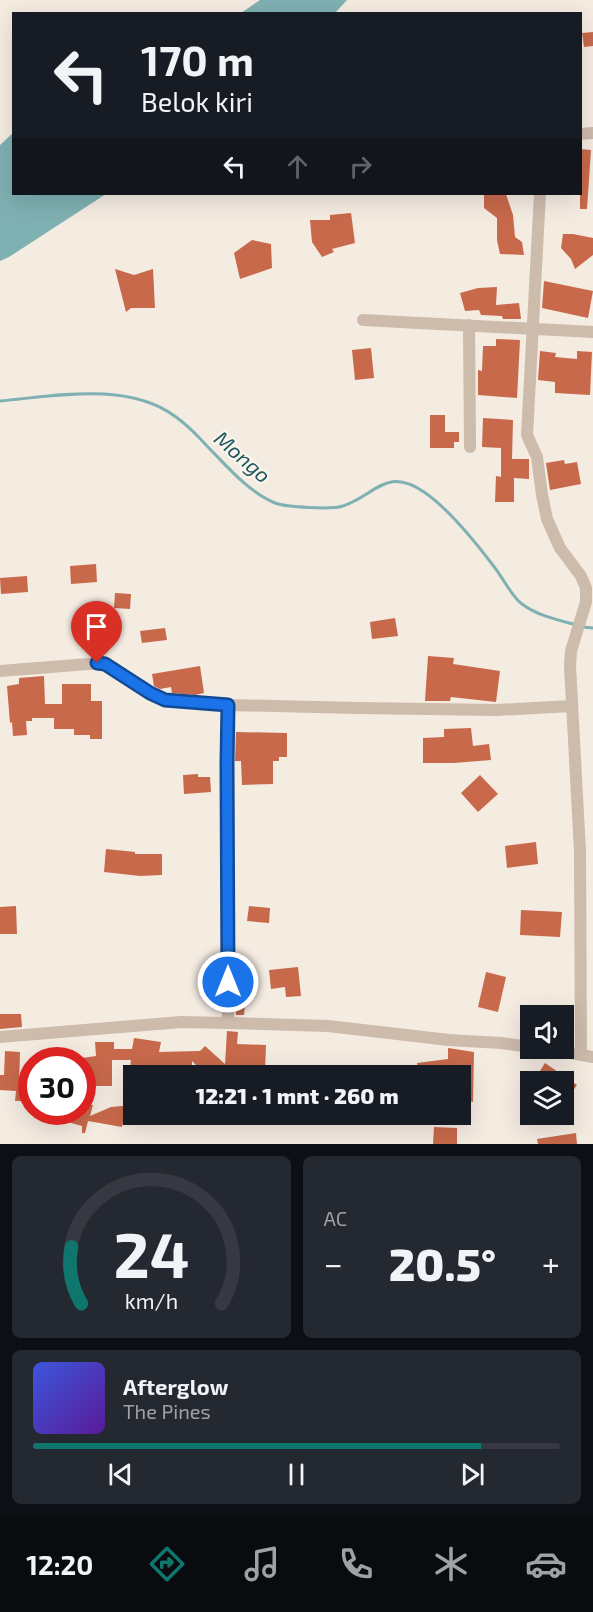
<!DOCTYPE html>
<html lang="id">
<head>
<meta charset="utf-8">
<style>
  body { margin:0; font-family:"Exo 2",sans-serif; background:#242831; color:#f1f3f6; height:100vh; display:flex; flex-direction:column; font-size:22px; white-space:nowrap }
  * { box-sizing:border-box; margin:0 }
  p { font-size:20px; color:#9ea1a6 }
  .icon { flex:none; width:33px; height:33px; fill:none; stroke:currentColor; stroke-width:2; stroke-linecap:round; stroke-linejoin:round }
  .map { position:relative; height:1144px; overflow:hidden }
  .details { display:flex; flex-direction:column; gap:12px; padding:12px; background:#0d0f14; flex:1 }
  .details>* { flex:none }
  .banner { position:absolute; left:12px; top:12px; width:570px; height:183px; border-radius:0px; box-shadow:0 6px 24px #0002; background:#171b24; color:#f1f3f6; overflow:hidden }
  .fabs { position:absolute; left:520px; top:1005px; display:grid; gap:12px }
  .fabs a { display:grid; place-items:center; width:54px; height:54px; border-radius:0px; background:#171b24; box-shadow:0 6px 24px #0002; font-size:30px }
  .speed { position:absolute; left:18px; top:1047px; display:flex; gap:12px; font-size:30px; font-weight:700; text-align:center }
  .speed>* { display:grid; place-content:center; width:78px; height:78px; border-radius:50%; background:#171b24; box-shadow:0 6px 24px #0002; line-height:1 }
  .speed .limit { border:9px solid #d22; background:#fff; color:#111 }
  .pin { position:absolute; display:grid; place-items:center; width:51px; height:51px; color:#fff; margin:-62px -26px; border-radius:50% 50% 50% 0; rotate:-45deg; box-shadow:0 0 6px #0007 }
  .pin .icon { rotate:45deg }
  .me { position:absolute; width:66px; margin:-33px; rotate:0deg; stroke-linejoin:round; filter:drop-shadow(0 0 4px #0008) }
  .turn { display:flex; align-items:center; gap:21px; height:126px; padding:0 30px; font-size:27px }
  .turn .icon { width:78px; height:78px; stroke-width:2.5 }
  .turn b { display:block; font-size:42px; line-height:51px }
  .lanes { display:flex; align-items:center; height:57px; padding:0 30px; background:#0003; justify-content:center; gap:30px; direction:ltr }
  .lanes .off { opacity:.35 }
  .big { font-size:45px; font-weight:800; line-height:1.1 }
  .details .tile { flex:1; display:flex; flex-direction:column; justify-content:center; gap:9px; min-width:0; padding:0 21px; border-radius:9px; background:#242831 }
  .details .dial { align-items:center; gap:0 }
  .dial svg { height:156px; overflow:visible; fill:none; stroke:#363941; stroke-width:7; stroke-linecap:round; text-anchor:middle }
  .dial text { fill:#f1f3f6; stroke:none }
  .song { display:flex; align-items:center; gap:18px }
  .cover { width:72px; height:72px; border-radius:9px; background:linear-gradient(135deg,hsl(230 70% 55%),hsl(270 70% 35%)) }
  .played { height:6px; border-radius:3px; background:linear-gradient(90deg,#0f766e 85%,#363941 85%) }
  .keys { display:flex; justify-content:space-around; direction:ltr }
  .heat { display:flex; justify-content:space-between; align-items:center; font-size:33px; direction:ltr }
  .details .tiles { flex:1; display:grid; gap:12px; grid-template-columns:1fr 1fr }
  .tile:last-child { grid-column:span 2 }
  .trip { position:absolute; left:123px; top:1065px; width:348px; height:60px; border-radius:0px; background:#171b24; box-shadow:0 6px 24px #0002; font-weight:800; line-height:60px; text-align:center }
  .dock { display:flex; height:96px; justify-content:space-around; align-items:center; background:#090b0e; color:#9ea1a6 }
  .dock .icon { width:42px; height:42px }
  .dock .active { color:#0f766e }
  .dock b { font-size:27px; color:#f1f3f6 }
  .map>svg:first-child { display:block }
  .water { fill:#7fb0b2 }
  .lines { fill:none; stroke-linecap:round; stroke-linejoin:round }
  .stream { stroke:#7fb0b2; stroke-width:3 }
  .building { fill:#c8694b }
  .street { stroke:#cdbbac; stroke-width:12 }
  .route-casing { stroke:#114b97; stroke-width:15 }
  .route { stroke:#1a73e8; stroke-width:10 }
  .labels { text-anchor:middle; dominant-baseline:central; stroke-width:4.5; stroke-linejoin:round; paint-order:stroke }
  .water-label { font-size:21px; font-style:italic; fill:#1f5a5e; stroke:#fbf5ee }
</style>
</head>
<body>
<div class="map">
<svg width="593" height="1144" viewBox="0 0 593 1144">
  <rect width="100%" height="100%" fill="#f4ebe1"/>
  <path class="water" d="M260 0H347L335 13H241Z
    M13 133 14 194H106L9 257 0 261V145Z"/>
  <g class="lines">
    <path class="stream" d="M0 401C56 396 128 381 176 417 187 425 197 435 206 445 226 465 248 492 275 503 286 507 332 510 343 506 376 495 386 466 424 492 449 509 477 544 495 568 503 578 512 597 522 604 538 616 558 620 577 625
      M583 627 593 628"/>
  </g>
  <path class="building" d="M593 32V46L584 47 582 33Z
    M580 149 591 150 587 209H580Z
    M484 194H506L513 215 515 237 522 242 524 255 500 254 497 240V218L484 208Z
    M351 213 355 243 332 249 334 252 322 257 312 242 310 220H330V215Z
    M563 234H573L593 238V255L575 269 571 259 561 248Z
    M252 240 271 244 272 268 240 279 234 253Z
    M115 269 134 275 153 269 155 308H131L126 312Z
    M544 281 593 291 588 318 542 308Z
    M497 287 496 305 519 303 521 319H503L502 316 481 315 479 310 465 311 460 293 478 288Z
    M496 339 520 340 517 398 478 395V370L482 371 483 346H496Z
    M371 348 374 378 355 380 352 350Z
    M540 351 556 353 555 357 577 359V351L592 352 590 395 555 393V382L538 380Z
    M430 415H445V432H459V442H454V448H430Z
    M483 418 513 420 512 459H529V479L514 478V502H495L496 476 501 477V448L482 447Z
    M564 460 565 464 577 462 581 484 550 490 546 463Z
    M96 564 97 582 71 584 70 566Z
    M27 576 28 592 1 594 0 578Z
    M115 593 131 594 130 609 114 608Z
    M395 618 398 636 372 639 370 622Z
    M165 628 167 640 142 643 140 631Z
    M428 656 454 658 453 664 500 671 496 702 451 697 450 701H425Z
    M200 666 204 693 195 695 172 693 171 687 160 689 154 686 152 674Z
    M44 676 45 704H62V684H91V701H102V739H90V735H74V729H54V718H32V721H26L27 735 13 736 12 722 10 723 7 686 19 684V678Z
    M471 728 473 746 489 744 491 760 454 763H423V738L444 737V729Z
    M236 732 287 733V757H279V761H273V784L242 785 241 761H235Z
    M198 774V777H210L211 792 184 794 183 775Z
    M480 775 498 794 478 812 461 793Z
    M536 842 538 864 507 868 505 846Z
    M106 849 135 852V854H162V875L140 876 104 872Z
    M16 906 17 934H0V907Z
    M249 906 270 908 269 923 247 921Z
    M521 910 562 912 560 937 520 935Z
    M298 967 301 996 286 997 285 987 271 989 269 970Z
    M486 972 506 977 498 1012 478 1007Z
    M245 1004 244 1015H236V1005Z
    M0 1014H21L22 1027 0 1029Z
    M531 1015V1035H523L522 1016Z
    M227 1031 238 1032 237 1044 266 1045 265 1071 218 1068 211 1076H207L192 1061V1076H132V1067H130L131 1060H112V1086H92V1087L82 1088V1058L96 1056 95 1042H114V1049H132L134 1038 161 1042 159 1052 200 1051 205 1046 225 1064Z
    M448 1048 474 1052 473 1102 460 1099V1076H419L417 1063 448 1059Z
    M5 1051 20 1052 19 1088H32V1101H15L16 1091 0 1090V1075H4Z
    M545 1063 577 1085 564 1104V1082H533Z
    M82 1102 93 1105 90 1116 111 1107 134 1105V1114H152V1122L123 1123 122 1127 88 1121 85 1133H82V1126L61 1120 63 1112H82Z
    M434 1127 457 1128V1144H433Z
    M576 1133 577 1144H538L537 1139Z"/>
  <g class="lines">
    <path class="street" d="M580 134 593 133
      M540 194 527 435 537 457 542 495 547 519 560 548 581 576 586 588V602L571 651 570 666 580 851 581 1055
      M363 320 593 332
      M469 325 470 447
      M0 671 101 663 113 668 150 693 161 699 169 701 228 705 358 708 497 710 571 706
      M228 1023 227 763 228 705
      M0 1037 181 1022 228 1023 328 1026 449 1040 501 1043 531 1047
      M543 1048 593 1057"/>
  </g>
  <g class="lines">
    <defs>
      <path id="route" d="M97 663 105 664 150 693 165 700 228 705 227 763 228 982"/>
    </defs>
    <use href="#route" class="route-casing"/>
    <use href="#route" class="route"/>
  </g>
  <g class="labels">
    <g class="water-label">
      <text transform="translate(243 456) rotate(41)">Mongo</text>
    </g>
  </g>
</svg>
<div class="fabs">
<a><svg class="icon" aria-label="sound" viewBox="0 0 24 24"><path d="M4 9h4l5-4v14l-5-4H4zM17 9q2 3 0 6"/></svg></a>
<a><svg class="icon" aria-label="layers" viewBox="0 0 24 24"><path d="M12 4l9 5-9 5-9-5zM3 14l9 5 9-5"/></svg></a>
</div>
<div class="speed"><div class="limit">30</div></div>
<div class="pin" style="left:97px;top:663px;background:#d93025"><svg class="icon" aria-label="arrive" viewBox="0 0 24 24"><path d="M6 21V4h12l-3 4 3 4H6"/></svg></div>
<svg class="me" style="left:228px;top:982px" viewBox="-20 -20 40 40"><circle r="17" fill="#1a73e8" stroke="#fff" stroke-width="3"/><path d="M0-11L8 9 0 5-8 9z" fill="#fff"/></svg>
<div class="trip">12:21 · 1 mnt · 260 m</div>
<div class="banner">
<div class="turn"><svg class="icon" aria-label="left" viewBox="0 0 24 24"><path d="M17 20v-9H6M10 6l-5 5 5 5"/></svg><div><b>170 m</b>Belok kiri</div></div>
<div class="lanes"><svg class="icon" aria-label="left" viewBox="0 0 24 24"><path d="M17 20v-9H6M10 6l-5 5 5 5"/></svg><svg class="icon off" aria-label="ahead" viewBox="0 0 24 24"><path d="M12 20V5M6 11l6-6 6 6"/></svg><svg class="icon off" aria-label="right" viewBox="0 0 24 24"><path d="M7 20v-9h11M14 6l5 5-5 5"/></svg></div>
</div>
</div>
<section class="details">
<div class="tiles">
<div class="tile dial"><svg viewBox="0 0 100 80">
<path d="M14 69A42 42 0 1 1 86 69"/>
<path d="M14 69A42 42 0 0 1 9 40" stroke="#0f766e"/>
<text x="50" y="56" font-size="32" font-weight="700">24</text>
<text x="50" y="72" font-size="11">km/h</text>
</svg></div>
<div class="tile"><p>AC</p>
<div class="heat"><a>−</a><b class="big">20.5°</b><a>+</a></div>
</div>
<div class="tile">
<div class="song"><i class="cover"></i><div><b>Afterglow</b><p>The Pines</p></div></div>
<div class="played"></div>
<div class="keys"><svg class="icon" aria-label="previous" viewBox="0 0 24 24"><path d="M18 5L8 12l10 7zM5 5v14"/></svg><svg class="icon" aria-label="pause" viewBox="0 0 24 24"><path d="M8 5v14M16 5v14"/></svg><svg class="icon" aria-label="next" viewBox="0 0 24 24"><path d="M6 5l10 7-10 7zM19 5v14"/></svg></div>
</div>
</div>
</section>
<nav class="dock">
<b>12:20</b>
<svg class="icon active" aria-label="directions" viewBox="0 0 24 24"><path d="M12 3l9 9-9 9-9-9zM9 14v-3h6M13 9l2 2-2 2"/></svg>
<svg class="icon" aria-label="music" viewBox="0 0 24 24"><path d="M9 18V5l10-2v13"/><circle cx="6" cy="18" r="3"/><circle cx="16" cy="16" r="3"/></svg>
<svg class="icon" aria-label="phone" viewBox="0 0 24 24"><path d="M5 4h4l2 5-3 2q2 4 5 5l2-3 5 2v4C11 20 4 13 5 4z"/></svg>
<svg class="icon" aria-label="climate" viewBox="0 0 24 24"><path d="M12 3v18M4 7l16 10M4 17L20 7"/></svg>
<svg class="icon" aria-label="car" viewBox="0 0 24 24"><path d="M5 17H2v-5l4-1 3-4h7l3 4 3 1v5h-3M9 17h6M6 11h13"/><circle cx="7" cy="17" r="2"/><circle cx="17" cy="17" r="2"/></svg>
</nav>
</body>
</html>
